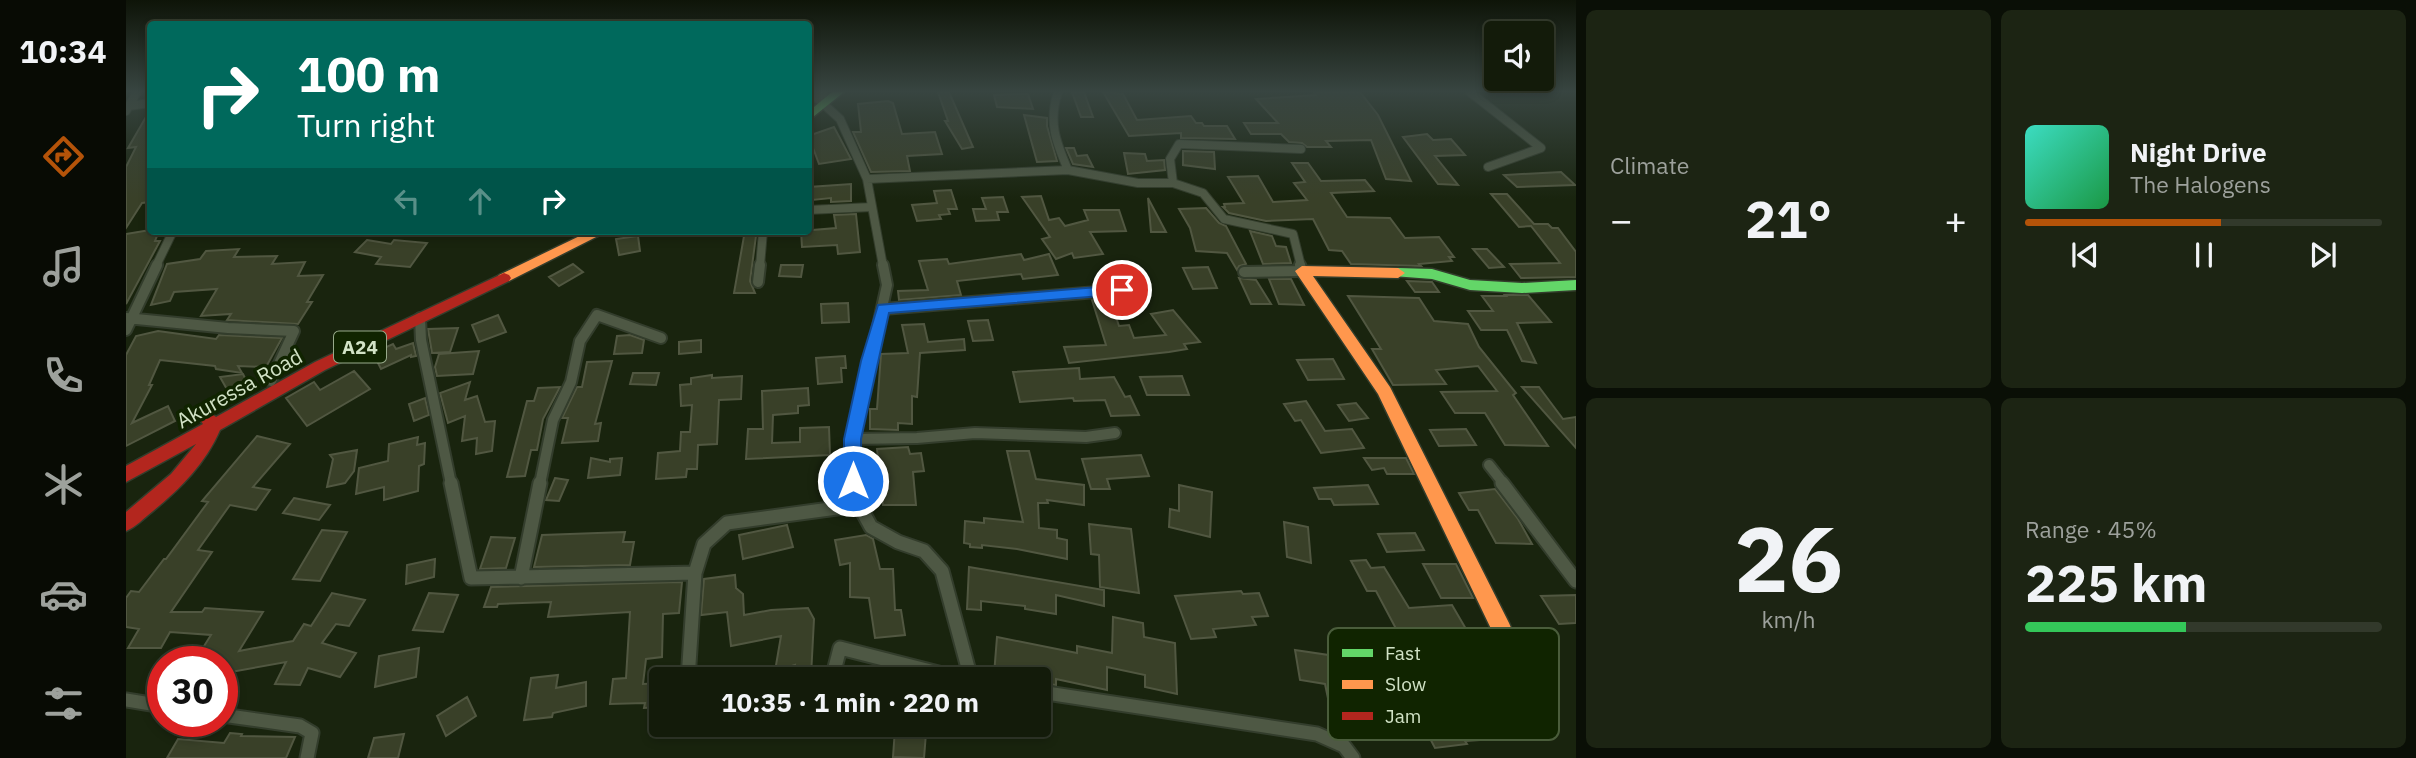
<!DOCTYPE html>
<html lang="en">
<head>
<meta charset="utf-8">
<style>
  body { margin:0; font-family:"IBM Plex Sans",sans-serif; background:#1c2413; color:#f1f3f6; height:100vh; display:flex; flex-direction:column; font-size:26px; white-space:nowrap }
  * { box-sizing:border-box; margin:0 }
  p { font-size:23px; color:#9da19c }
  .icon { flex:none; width:38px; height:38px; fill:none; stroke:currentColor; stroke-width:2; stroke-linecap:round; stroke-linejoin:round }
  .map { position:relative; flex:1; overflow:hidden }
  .panel { display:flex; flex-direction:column; gap:10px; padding:10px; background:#0a0f06; width:840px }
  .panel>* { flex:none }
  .guide { position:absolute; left:21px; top:21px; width:665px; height:214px; border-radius:7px; box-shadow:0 4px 10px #0003,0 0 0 2px #32392b; background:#00695c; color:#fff; overflow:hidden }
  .buttons { position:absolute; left:1358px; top:21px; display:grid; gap:14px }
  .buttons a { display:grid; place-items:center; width:70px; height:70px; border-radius:7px; background:#131b0a; box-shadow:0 4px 10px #0003,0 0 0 2px #32392b; font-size:35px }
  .speed { position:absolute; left:21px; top:646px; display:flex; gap:14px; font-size:35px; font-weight:700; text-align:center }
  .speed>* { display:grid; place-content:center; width:91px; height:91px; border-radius:50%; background:#131b0a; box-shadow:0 4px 10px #0003,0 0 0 2px #32392b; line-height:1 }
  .speed .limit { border:10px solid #d22; background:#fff; color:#111 }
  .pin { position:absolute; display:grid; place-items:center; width:60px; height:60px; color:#fff; margin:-30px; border:4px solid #fff; border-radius:50%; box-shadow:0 2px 7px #0007 }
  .me { position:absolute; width:77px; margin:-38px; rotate:0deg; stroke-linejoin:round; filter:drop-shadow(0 0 5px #0008) }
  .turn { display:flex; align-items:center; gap:24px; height:147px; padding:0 35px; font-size:32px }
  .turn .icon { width:91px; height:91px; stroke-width:2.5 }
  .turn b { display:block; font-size:49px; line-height:60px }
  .lanes { display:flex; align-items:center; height:66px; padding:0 35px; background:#0003; justify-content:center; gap:35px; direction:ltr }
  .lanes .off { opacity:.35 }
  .big { font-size:52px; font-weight:700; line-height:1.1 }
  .panel .widget { flex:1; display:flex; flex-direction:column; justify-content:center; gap:10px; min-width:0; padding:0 24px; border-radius:10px; background:#1c2413 }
  .panel .dial { align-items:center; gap:0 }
  .dial b { font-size:91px; line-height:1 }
  .song { display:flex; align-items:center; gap:21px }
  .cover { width:84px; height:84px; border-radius:10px; background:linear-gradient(135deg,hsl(170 70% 55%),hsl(140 70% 35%)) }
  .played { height:7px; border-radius:4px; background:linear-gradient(90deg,#b45309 55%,#32392b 55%) }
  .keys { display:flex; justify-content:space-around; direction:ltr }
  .heat { display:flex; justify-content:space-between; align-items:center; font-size:38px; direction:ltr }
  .charge { height:10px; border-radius:5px; background:linear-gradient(90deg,#34c759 45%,#32392b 0) }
  .panel .tiles { flex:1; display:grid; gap:10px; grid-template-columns:repeat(2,1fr) }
  .trip { position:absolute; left:523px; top:667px; width:402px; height:70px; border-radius:7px; background:#131b0a; box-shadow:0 4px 10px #0003,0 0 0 2px #32392b; font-weight:700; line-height:70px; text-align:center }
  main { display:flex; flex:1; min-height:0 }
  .tab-bar { display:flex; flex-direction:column; width:126px; justify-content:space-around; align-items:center; background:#080b04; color:#9da19c }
  .tab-bar .icon { width:49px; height:49px }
  .tab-bar .on { color:#b45309 }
  .tab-bar b { font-size:32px; color:#f1f3f6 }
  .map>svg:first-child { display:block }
  .building { fill:#394028; stroke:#515741; stroke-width:2 }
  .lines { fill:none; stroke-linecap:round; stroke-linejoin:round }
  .street-far2-casing { stroke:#333d2c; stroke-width:10 }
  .street-far1-casing { stroke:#333d2c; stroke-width:14 }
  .street-casing { stroke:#333d2c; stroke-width:17 }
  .fast-casing { stroke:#333d2c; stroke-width:3 }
  .slow-casing { stroke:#333d2c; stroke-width:3 }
  .jam-casing { stroke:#333d2c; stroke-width:3 }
  .street-far2 { stroke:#4e5844; stroke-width:8 }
  .street-far1 { stroke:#4e5844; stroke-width:10 }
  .street { stroke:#4e5844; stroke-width:13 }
  .fast { fill:#63d668; fill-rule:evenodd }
  .slow { fill:#ff974d; fill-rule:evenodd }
  .jam { fill:#b3261e; fill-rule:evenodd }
  .route { fill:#1a73e8; stroke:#114b97; stroke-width:2 }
  .labels { text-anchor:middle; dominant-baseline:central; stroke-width:7; stroke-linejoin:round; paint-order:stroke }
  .shield { fill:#102400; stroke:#98aa8b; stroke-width:2 }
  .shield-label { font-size:19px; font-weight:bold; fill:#d2e3c6 }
  .street-label { font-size:21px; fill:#d2e3c6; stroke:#102400 }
  .key { fill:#102400; stroke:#4a5d3b; stroke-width:2 }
  .key-label { font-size:19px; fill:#d2e3c6 }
</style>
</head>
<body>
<main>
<nav class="tab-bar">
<b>10:34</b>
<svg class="icon on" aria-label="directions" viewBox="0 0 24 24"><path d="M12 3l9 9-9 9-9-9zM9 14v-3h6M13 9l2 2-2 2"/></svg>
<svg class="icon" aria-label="music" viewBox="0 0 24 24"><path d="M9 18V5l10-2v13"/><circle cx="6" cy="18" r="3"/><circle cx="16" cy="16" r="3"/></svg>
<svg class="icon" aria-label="phone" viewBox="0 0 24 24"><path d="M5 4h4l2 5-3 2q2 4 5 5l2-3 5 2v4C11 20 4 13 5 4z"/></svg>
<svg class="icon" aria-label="climate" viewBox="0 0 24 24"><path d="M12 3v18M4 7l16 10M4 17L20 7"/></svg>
<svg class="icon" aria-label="car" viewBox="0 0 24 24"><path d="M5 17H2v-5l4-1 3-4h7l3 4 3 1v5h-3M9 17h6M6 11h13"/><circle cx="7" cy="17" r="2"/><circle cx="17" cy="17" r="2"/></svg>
<svg class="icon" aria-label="filters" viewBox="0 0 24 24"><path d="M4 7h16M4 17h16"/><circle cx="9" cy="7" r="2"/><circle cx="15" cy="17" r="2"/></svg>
</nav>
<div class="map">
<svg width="1450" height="758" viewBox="0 0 1450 758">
  <rect width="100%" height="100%" fill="#19240e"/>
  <path class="building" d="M812 92H823L847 147 836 149 819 121H822Z
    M946 92H958L967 117H955Z
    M977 92 997 94 1011 120 1065 116 1070 123H1076L1078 126H1101L1109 139 1055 138V133L1003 136Z
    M1188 92H1234L1252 115 1285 181 1260 179 1245 140 1200 141 1205 147H1181L1176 143 1163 142 1155 134H1125L1118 123H1152L1130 99 1190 95Z
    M902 94 907 109 871 107 868 95Z
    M762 101 767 103 776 134 809 132 816 154 781 156 784 171 745 172 727 132H735L732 104Z
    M24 110V202L16 203 0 228V167L10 147 2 148Z
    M898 115 921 118V126L931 161 911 162Z
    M708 127 725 159 693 164 687 148 682 149V136Z
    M1301 134 1307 140 1325 139 1339 155 1309 156 1332 185 1312 184 1277 137Z
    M940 148H948L951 156 961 155 967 167 947 164Z
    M1057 151 1088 152 1089 169 1057 165Z
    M998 153 1019 154 1021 161 1038 160 1039 170 1002 174Z
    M1166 163H1182L1195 181 1239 180 1248 191 1205 193 1221 217 1264 218 1279 238 1313 237 1328 257H1323L1326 261 1293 264 1295 266 1225 264 1216 251 1203 250 1187 219 1140 221 1103 213 1097 207H1099L1098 204 1118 203 1102 177 1132 176 1147 202 1181 200 1168 183 1179 182Z
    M1435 172 1449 185 1391 187 1378 175Z
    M725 184V201L705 202V198L686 200 683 187Z
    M825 190 831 209H822L824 214 813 215 815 219 791 221 786 205 811 203 808 191Z
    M1365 194H1381L1408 224H1422L1426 228H1432L1450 252V277L1395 278 1384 264 1434 263 1405 226 1393 227Z
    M915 196 923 220 933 218 939 226 962 220 958 210H993L1000 231 964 232 977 254 948 258 946 253 930 259 916 239 924 237 896 197Z
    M877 197 882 212H871L873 220 850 221 847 209H860L856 198Z
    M1022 198 1040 232H1025Z
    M1080 208 1093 223 1100 226 1120 264 1113 266 1111 270 1101 253 1070 251 1064 228 1053 209Z
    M730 214 734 252 712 254 711 245 676 247 675 231 710 228 708 215Z
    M24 230 33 231 29 241H34L0 304V234Z
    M1124 231 1146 236 1150 246 1160 247 1165 263 1137 264Z
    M512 236 514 251 493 255 490 239Z
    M618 236H630L624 281 629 293H608Z
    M241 240 265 244 268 240 301 243 284 267 250 264 255 257 229 252Z
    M113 249 108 257 151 256 146 264 179 262 172 276 197 275 181 302H186L172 324 101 320 105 314 75 316 91 289 48 292 44 301 25 305 41 264 74 259 80 251Z
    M1347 249H1361L1378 267 1363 268Z
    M895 254 898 260 923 254 932 275 897 279 895 274 831 281 835 295 773 300 772 291 802 290 793 261 821 259 823 264Z
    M447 264 457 272 433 286 423 277Z
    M655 265H677L675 277 653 276Z
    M1082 267 1091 288 1067 289 1057 268Z
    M1113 278 1130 280 1145 304H1125Z
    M1143 279H1165L1178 305 1153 304Z
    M1281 281 1306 282 1313 292H1289Z
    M1379 295H1402L1425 322 1391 323 1410 363 1396 361 1381 330H1355L1342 311H1367L1356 296H1380Z
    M1222 296 1293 298 1308 321 1342 324 1353 347 1390 393 1387 395 1422 446 1379 445 1359 413H1329L1315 392 1371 391 1352 366 1310 370 1320 384 1267 385 1246 349H1255Z
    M984 299 993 326 1003 325 1008 338 1040 335 1025 314 1047 310 1074 342 1058 344 1061 349 1043 352 943 363 938 347 980 345 966 300Z
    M722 303 723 322 696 323 695 304Z
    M372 315 380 332 353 342 346 325Z
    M862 320 867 340 847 341 842 321Z
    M798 324 802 342 838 339 839 350 794 353 791 397 786 396V424L772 423V430L744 429V409H751L755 354 782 353 776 325Z
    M332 328 324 352 306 353 302 329Z
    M32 331 90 339 93 335 156 338 140 367 112 366 116 373 90 369 89 366 34 360 23 385H26L6 423 42 406 49 421 0 446V355L10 336Z
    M504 335 518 340 516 353 488 354 491 336Z
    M575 340V352L553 354V342Z
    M287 343 290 356 285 357V355L255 369 247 353 267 344 270 349Z
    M353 351 347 374 311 376 309 367 313 354Z
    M719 356 720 368H715L716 382 692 384 690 358Z
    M1207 359 1218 379 1182 380 1171 360Z
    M486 361 469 424 475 423 472 441 436 443 442 418H436L451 387H456L461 362Z
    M953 368 954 379 988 377 999 397 1004 396 1013 415 985 416 979 400 948 401 947 398 894 402 887 372Z
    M228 371 244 389 181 426 160 398 188 382 194 390Z
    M507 373H533L530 385 504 384Z
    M117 374 122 384 103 393 94 377Z
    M586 375V378L616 376 615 399 593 400 591 444 572 445 571 469H561L560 477 530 479 532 453 554 451 555 432H564L566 405 555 406 554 385 565 384V378Z
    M1056 376 1063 395H1021L1014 377Z
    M344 382 339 400 351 396 359 422 369 421 366 451 350 454 351 438 336 441 339 416 322 423 314 393Z
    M434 387 417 419 411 450H405L399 476 381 477 401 401H408L412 388Z
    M1396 387H1413L1437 419 1450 417V448Z
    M682 388 683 405 672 406V413L647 415 646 443 674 442V428L703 427 704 455 620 459 622 429H637L636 391Z
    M299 398 303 415 288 421 283 404Z
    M1180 401 1199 431 1226 429 1238 448 1195 453 1175 420 1169 421 1158 404Z
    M1230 403 1242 418 1223 421 1212 405Z
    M1340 429 1350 445 1313 446 1304 430Z
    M131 436 164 444 127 487 144 490 130 510 104 505 72 550 86 552 45 612H76L79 608 137 612 113 651 167 641 178 624 185 626 206 593 239 600 223 626 210 624 196 643 230 653 214 677 182 668 174 685 149 684 160 662 105 672 96 671V662H68L85 635 44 632 35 648H2L13 629 0 627V598L5 591 13 592 38 559H40L82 502 76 501Z
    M292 437 291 445 299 443 298 464 293 466 292 491 258 500V487L230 494 233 468 262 461 263 444Z
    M782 447 784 454 795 453 798 471 787 472 790 505H757L751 449Z
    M231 450 228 471 219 483 201 487 207 459 204 455Z
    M881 451H903L910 479 958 485V505L921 500 922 503H912L913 528 931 530V538L941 540V559L891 549 856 545V548L844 547V544L838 543 839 521 858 523V518L897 522Z
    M1015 455 1023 476 981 479 984 489H965L956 459Z
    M465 458 484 462V459L496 458 494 475 462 478Z
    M1238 458H1280L1288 474H1261L1258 468 1246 470Z
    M429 478 442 480 433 501 420 500Z
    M1053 485 1086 492 1084 537 1043 527 1044 509 1053 511Z
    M1242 485 1252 504 1208 505 1205 499H1193L1188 488Z
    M1369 489 1392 519 1406 544 1370 543 1352 510H1343L1333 493Z
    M168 498 178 500 204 505 193 520 157 513Z
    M1158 522 1182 527 1185 563 1161 557Z
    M963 524 1005 529 1013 593 974 587 973 555 965 554Z
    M661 525 667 547 617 559 613 535Z
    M196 530 221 532 194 581 167 579Z
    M499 532 497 542H508L504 565 408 567 416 535Z
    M1289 533 1298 550 1261 552 1252 534Z
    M740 535 747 539 754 569H767L769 610H775L779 635 749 638 743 598 724 597V563L714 565 709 540Z
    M365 537 389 538 380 568 354 569Z
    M309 559 308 577 280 584 281 565Z
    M1240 560 1245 568 1258 567 1283 608 1326 605 1347 641 1325 643 1322 637 1276 640 1250 591H1241L1225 561Z
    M1297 564H1330L1347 598H1315Z
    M843 567 978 590V606L930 595V614L899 609V606L855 601V610L841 609Z
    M609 575 610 588 617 594 618 615 645 610 682 608 688 619 685 676 668 675 669 665 649 671 655 636 605 646 601 612 575 615 578 579Z
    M556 582 553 613 537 614 536 657 520 659 517 684 536 683V707L518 708 519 703 484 704 487 679 500 678 504 612 422 617 425 602 372 604 371 607H358L365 587Z
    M1115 591 1117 594 1133 593 1142 616 1126 617 1130 625 1087 629 1090 637 1065 639 1049 596Z
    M303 593 332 595 317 632 287 630Z
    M1450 595V623L1433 624 1415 596Z
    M987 617 1017 623 1018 637 1049 643 1051 694 1019 687V675L981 667V690L930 679V685L914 683V679H888L868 675 871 637 951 653V646L986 653Z
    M1374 647 1377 651 1404 647 1412 660 1385 664 1400 688 1388 689 1415 736 1339 741 1341 744 1309 748 1288 708 1358 701 1356 697 1372 696 1344 650Z
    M293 648 290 677 249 687 253 656Z
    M1169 650 1209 656 1224 730 1208 727 1199 684 1174 680Z
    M432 675 430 688 460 682V706L427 713 426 717 398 720 405 678Z
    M341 697 350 716 320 736 311 716Z
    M769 729 800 733 798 758 767 757Z
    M104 733 116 734 115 736 169 737 160 758H41L52 739 98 743Z
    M278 734 272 758H242L248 738Z"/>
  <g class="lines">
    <defs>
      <path id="street-far2" d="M932 92C922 122 930 142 942 170L1012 183H1047L1044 159 1053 144 1175 149
        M1344 92 1415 148 1362 167
        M682 93 697 94
        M692 99 714 119 741 179 757 266
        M3 106 24 103
        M0 111 11 92
        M741 179 942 170
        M1047 183 1077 193 1098 219 1167 234 1175 266
        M682 210 746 207
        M30 266 47 231
        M634 266 637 231"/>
      <path id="street-far1" d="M1118 272 1176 271 1174 265
        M632 282 634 265
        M757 309 996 290 993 277
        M0 318 102 328 168 331 145 381
        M294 318 295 340 325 484
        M0 330 31 265
        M727 439 791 438 849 433 960 437 989 433
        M1363 465 1378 484
        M414 484 427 420 445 382 454 341 471 315 535 338
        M728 484 727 439 761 285 757 265"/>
      <path id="street" d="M325 483 345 578 569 573 578 544 601 523 733 505
        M727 483 733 505 745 527 772 542 798 551 816 571 845 679
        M1376 483 1450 581
        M395 578 414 483
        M562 679 569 573
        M706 679 714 648 836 679
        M914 692 1191 734 1218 746 1227 758
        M0 700 37 706
        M96 715 174 726 186 733 181 758
        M671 724 694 729 695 724"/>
      <path id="fast" d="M706 92H718L682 121V112Z
        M1272 268 1306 269 1344 280 1396 283 1450 280V290L1396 293 1344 290 1306 279 1267 276 1265 273 1267 270Z"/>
      <path id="slow" d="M464 231H482L383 281H373L371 278 373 275Z
        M1176 266 1272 268 1279 273 1272 278 1187 276 1264 387 1383 623 1386 630 1383 637 1376 640 1369 637 1252 394 1169 271Z"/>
      <path id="jam" d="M378 273 383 275 385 278 383 281 199 370 94 430C79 464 55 488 27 511 18 518 10 527 0 531V512L45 474 70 444 0 482V466L77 424 71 416 73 411 79 409 90 417 189 362Z"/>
    </defs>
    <use href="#street-far2" class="street-far2-casing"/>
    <use href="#street-far1" class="street-far1-casing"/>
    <use href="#street" class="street-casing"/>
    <use href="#fast" class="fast-casing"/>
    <use href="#slow" class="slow-casing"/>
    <use href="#jam" class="jam-casing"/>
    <use href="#street-far2" class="street-far2"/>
    <use href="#street-far1" class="street-far1"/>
    <use href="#street" class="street"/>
    <use href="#fast" class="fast"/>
    <use href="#slow" class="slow"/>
    <use href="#jam" class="jam"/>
  </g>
  <linearGradient id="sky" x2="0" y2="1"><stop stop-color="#0e1408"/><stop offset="0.46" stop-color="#384541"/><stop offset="1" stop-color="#384541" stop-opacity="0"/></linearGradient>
  <rect width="1450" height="199" fill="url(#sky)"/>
  <path class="route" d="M996 285 1003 290 1001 294 763 313 735 439V481L733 487 727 489 720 487 718 481V439L735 361 752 305Z"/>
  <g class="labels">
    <rect class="shield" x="208" y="331.5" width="52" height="31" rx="5"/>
    <g class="shield-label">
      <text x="234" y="347">A24</text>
    </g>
    <g class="street-label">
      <text transform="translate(113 388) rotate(-29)">Akuressa Road</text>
    </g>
  </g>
  <rect x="1202" y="628" width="231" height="112" rx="10" class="key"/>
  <rect x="1216" y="649" width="31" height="8" fill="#63d668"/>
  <rect x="1216" y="680" width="31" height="9" fill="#ff974d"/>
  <rect x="1216" y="712" width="31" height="8" fill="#b3261e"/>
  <g class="key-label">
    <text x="1259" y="660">Fast</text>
    <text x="1259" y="691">Slow</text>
    <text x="1259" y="723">Jam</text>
  </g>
</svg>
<div class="buttons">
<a><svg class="icon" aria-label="sound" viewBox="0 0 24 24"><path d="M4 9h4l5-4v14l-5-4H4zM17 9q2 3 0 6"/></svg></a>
</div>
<div class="speed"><div class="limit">30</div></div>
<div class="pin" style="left:996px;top:290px;background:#d93025"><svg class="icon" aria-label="arrive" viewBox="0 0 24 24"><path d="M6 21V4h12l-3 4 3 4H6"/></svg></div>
<svg class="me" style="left:727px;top:481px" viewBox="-20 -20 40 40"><circle r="17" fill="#1a73e8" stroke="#fff" stroke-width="3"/><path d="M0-11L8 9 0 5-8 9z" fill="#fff"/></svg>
<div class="trip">10:35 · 1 min · 220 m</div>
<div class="guide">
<div class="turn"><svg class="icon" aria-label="right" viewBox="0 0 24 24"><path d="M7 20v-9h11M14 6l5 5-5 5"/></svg><div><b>100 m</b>Turn right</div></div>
<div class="lanes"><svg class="icon off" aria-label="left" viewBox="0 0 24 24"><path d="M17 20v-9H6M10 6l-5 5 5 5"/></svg><svg class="icon off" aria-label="ahead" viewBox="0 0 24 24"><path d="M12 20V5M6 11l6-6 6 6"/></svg><svg class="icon" aria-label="right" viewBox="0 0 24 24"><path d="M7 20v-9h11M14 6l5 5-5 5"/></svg></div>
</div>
</div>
<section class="panel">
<div class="tiles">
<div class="widget"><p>Climate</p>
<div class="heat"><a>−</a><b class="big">21°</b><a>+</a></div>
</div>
<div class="widget">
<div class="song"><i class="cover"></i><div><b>Night Drive</b><p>The Halogens</p></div></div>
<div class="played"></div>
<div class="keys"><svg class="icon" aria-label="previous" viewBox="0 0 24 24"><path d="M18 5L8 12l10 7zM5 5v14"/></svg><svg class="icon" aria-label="pause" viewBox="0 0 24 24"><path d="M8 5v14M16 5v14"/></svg><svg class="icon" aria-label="next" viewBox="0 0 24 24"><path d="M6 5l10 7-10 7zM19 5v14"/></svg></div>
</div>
<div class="widget dial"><b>26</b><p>km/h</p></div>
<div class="widget"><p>Range · 45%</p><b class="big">225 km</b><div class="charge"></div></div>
</div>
</section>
</main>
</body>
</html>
